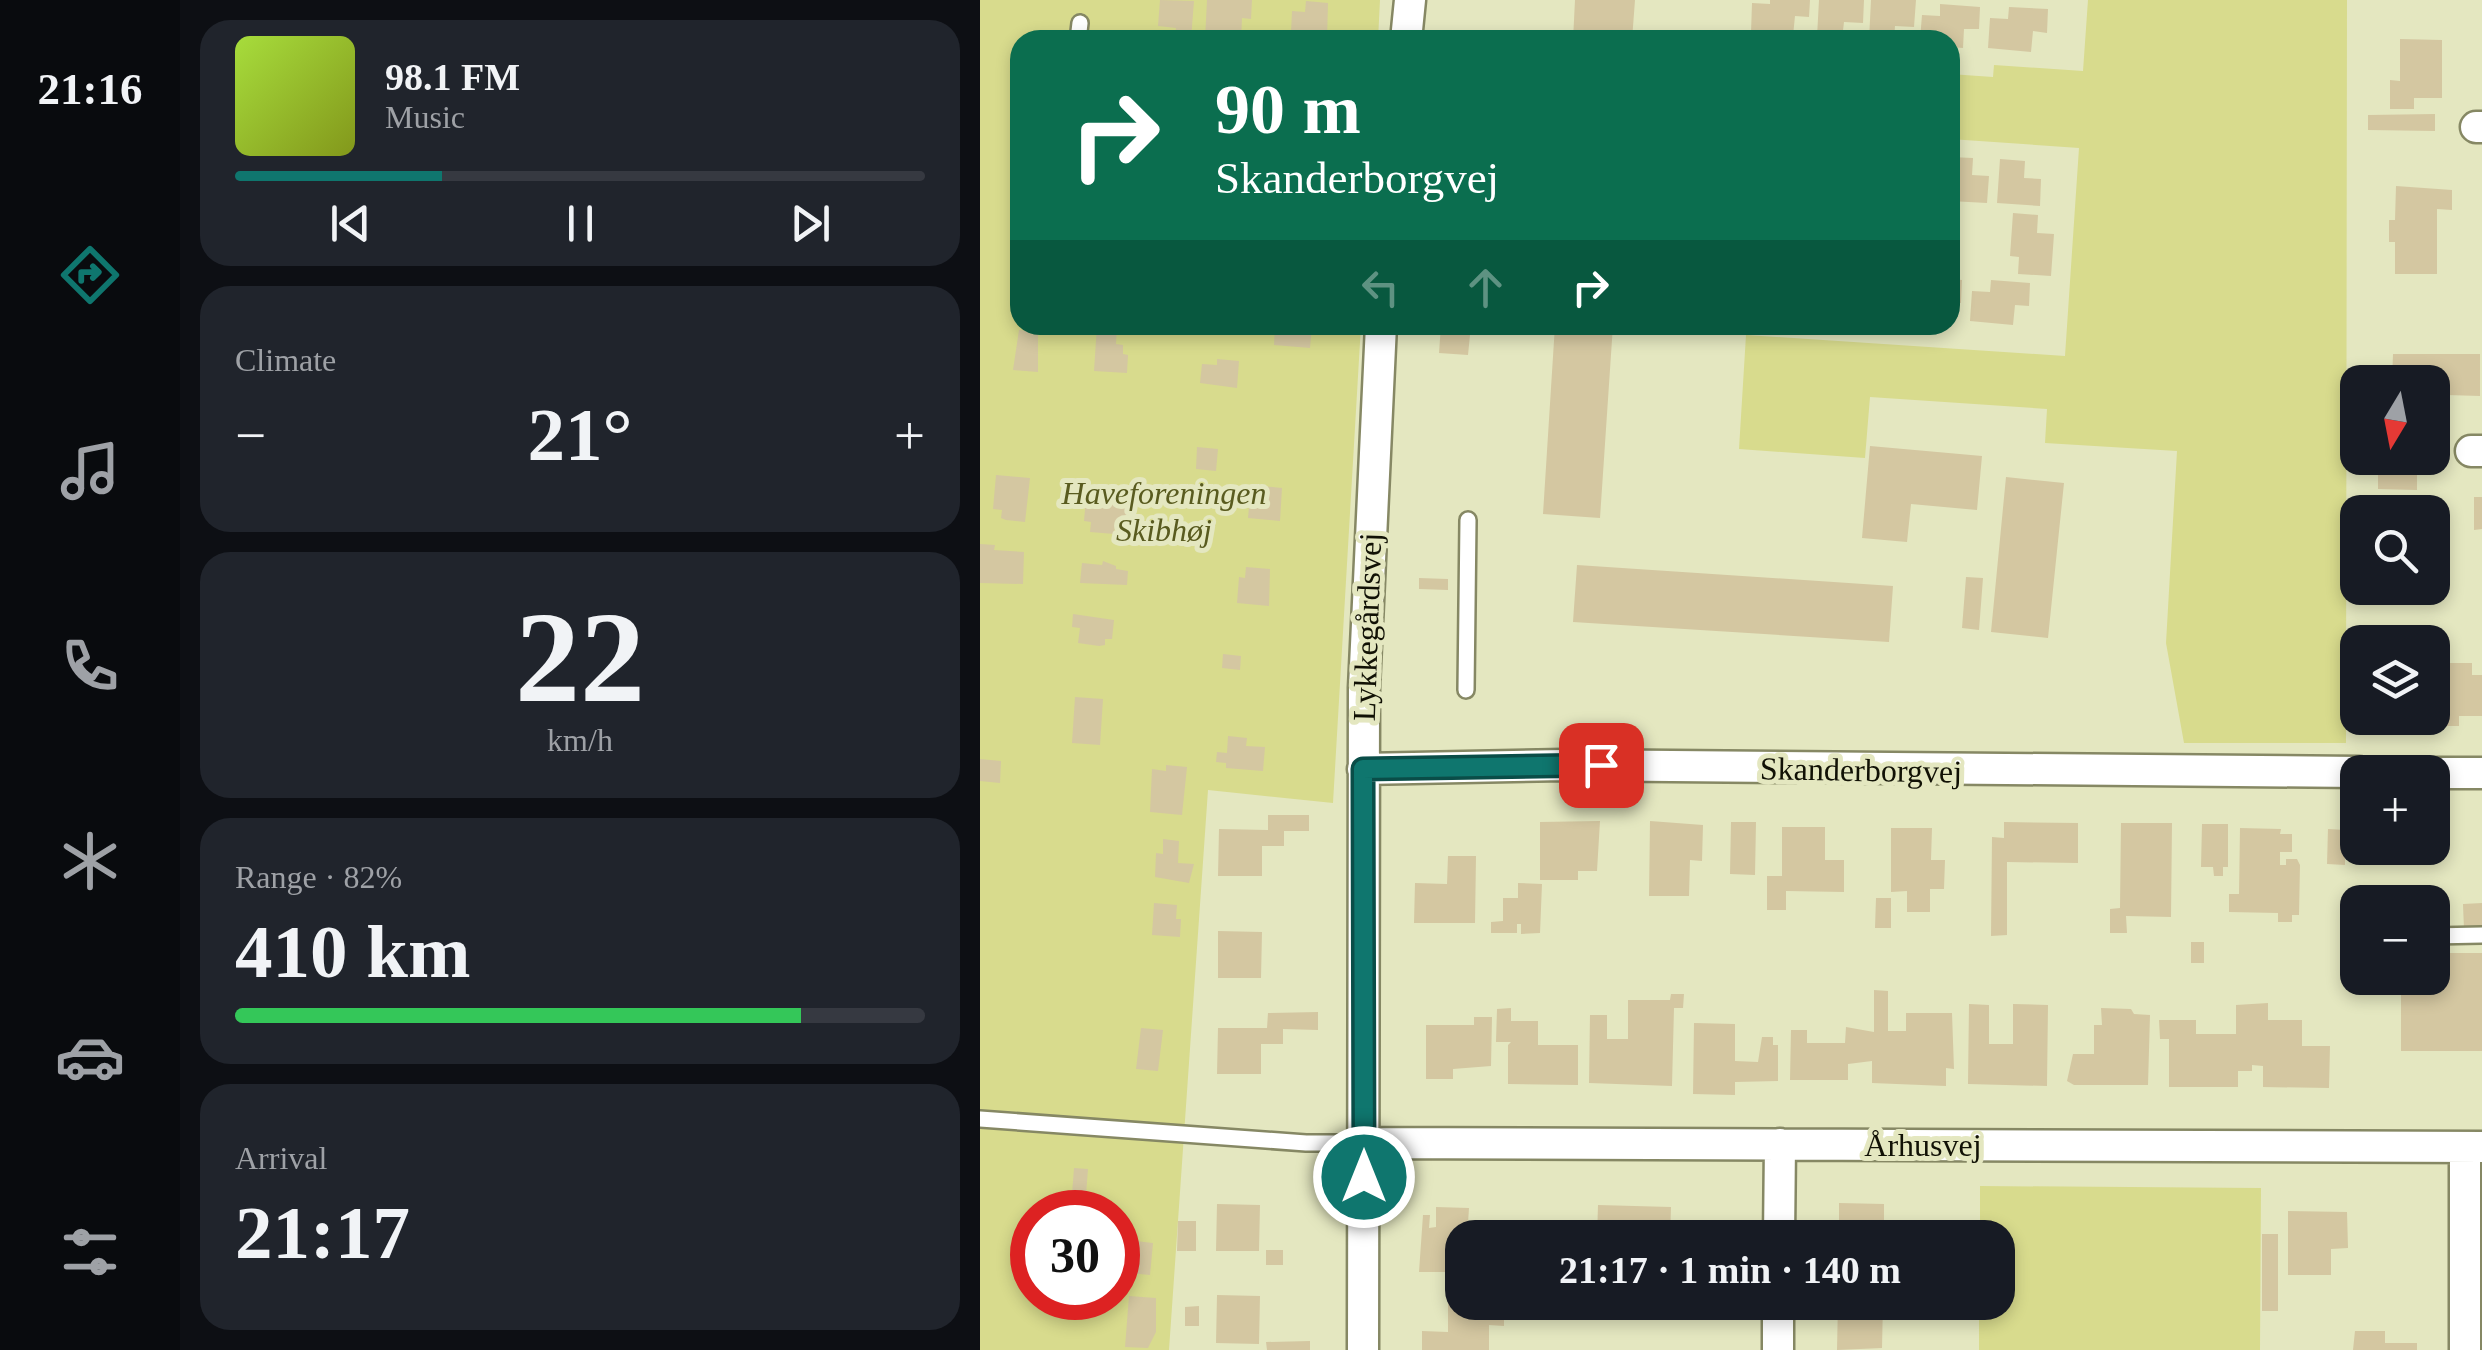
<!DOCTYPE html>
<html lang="en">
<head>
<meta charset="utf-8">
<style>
  body { margin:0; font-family:Georgia,serif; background:#20242c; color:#f1f3f6; height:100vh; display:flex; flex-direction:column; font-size:38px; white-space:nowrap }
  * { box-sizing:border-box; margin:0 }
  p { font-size:32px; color:#9ea1a6 }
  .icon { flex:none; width:55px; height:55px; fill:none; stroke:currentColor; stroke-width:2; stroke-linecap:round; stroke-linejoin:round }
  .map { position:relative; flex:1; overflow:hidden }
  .sheet { display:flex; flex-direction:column; gap:20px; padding:20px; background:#0d0f14; width:800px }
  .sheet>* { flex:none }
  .banner { position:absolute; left:30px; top:30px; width:950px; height:305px; border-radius:30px; box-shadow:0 5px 15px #0003; background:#0b6e4f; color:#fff; overflow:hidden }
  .needle { width:65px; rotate:190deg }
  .buttons { position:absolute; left:1360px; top:365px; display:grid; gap:20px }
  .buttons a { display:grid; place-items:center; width:110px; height:110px; border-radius:20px; background:#171b24; box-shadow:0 5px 15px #0003; font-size:50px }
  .speed { position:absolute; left:30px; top:1190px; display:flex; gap:20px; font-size:50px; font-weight:700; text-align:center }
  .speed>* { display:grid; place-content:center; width:130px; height:130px; border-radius:50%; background:#171b24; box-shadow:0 5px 15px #0003; line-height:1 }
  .speed .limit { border:15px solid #d22; background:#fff; color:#111 }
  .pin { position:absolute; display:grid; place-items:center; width:85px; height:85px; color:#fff; margin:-42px; border-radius:20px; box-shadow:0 5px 15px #0006 }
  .me { position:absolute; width:110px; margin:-55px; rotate:0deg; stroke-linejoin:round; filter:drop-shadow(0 0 8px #0008) }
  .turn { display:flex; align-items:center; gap:35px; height:210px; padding:0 40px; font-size:45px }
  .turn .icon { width:130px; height:130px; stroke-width:2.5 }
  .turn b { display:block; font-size:70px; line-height:85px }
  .lanes { display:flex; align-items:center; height:95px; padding:0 40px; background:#0003; justify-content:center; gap:50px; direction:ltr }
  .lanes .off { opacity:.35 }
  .big { font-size:75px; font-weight:800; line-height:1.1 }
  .sheet .widget { flex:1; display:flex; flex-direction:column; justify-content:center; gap:15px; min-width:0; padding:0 35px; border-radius:30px; background:#20242c }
  .sheet .dial { align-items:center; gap:0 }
  .dial b { font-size:130px; line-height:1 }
  .song { display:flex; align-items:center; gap:30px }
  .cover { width:120px; height:120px; border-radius:15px; background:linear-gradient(135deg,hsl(80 70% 55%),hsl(70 70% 35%)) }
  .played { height:10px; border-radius:5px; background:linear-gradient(90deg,#0f766e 30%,#363941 30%) }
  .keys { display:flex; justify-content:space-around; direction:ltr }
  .heat { display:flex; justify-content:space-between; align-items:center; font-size:55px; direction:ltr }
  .charge { height:15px; border-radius:8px; background:linear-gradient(90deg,#34c759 82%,#363941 0) }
  .trip { position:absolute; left:465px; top:1220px; width:570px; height:100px; border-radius:30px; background:#171b24; box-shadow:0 5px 15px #0003; font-weight:800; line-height:100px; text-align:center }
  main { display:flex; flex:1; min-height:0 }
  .tabs { display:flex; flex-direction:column; width:180px; justify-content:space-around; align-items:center; background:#090b0e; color:#9ea1a6 }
  .tabs .icon { width:70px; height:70px }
  .tabs .active { color:#0f766e }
  .tabs b { font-size:45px; color:#f1f3f6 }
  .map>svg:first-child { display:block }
  .green { fill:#d8db8d; fill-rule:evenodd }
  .building { fill:#d4c7a1 }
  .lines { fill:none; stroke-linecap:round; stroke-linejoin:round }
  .service-casing { stroke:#868864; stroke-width:20 }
  .minor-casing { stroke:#868864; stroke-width:35 }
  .service { stroke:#fff; stroke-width:15 }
  .minor { stroke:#fff; stroke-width:30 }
  .route-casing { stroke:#0a4d48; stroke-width:25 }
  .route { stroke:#0f766e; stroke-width:18 }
  .labels { text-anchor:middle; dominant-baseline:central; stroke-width:10; stroke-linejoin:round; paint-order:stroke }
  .park-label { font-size:32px; font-style:italic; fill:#595b1f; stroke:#e4e7c0 }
  .street-label { font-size:32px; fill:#111105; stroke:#e4e7c0 }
</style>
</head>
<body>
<main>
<nav class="tabs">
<b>21:16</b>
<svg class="icon active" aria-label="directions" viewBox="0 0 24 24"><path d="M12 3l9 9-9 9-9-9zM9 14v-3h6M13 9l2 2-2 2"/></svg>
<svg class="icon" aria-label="music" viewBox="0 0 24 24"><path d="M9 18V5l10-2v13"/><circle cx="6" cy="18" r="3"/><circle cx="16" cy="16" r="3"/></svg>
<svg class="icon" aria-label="phone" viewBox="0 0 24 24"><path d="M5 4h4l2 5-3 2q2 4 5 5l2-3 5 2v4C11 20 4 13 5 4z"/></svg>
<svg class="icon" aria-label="climate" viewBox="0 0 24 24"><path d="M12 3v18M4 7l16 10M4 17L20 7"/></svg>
<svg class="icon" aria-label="car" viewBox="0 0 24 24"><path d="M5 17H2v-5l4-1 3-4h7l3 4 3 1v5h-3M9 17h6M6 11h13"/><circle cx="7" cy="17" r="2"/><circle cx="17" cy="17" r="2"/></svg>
<svg class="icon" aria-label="filters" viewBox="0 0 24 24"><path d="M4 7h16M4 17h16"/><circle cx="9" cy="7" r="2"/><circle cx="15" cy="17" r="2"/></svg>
</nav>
<section class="sheet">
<div class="widget">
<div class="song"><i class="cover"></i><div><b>98.1 FM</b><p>Music</p></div></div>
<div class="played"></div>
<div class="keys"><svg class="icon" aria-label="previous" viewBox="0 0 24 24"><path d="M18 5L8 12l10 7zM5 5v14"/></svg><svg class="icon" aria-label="pause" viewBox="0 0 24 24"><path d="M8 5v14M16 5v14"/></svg><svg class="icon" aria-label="next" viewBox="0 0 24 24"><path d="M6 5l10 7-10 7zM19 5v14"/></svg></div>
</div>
<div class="widget"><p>Climate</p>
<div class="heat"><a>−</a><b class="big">21°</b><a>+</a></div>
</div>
<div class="widget dial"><b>22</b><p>km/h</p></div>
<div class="widget"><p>Range · 82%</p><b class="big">410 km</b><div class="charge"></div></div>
<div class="widget"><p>Arrival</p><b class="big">21:17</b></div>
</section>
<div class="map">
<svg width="1502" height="1350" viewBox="0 0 1502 1350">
  <rect width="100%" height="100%" fill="#e4e7c0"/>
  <path class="green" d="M0 0H400L398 40H40V325H381L353 803 228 790 189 1350H0ZM52 1212H138V1298H52Z
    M1108 0H1367L1366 743H1204L1186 643 1197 451 1065 443 1067 409 890 397 885 458 759 449 766 335 1085 356 1099 148 970 139V74L1013 77 1014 65 1103 71Z
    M1000 1186 1281 1188 1280 1350H999V1303L1018 1302V1238L1000 1237Z"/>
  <path class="building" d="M180 0 214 1 211 39 195 37 196 28 178 26Z
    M227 0H272L271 19 262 18 261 40H225Z
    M595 0H655L652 40H593Z
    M790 0H830L829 17 815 16 813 36 771 33 772 3 790 4Z
    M839 0H884L883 23 864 22 862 39 837 37Z
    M891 0H936L934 27 915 26 914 40H889Z
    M326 1 348 3 347 40H325L323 35 311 33 312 11 325 12Z
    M960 4 1000 7 999 29H984L983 48 970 47V40H940L942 15 960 16Z
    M1029 7 1068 9 1067 33 1053 31 1051 52 1008 48 1010 18 1028 19Z
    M1420 39 1462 40V98H1434V109H1410V80L1420 81Z
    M1455 114V131L1388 130V115Z
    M970 157 993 158 992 175 1009 176 1007 203 970 201Z
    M1020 159 1045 161 1044 178 1061 179 1060 206 1017 203Z
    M1416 186 1472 190V210L1457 209V274H1415V242H1409V220H1415Z
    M1033 213 1058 215 1057 233 1074 234 1071 276 1038 274 1039 257 1030 256Z
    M970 279 982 280 981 303 970 302Z
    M1011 280 1050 283 1049 306 1035 305 1033 325 990 321 992 291 1010 292Z
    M117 325H137L136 344 143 345V354L148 355 147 373 114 371Z
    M295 325H332L330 348 294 345Z
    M461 325H491L488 355 459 353Z
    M575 325H633L620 518 563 514Z
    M39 330 58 332V372L33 370Z
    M1413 354H1500V396L1467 395 1466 411H1457L1458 402H1452V382H1412Z
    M237 359 259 361 257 388 220 383 222 364 237 365Z
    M1452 438 1457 439 1456 471 1416 469 1417 458H1452Z
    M890 446 1002 456 997 510 931 504 927 542 882 538Z
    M217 447 238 449 236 471 216 469Z
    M1398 472 1437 473V490L1398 489Z
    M16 475 50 478 45 522 26 520 21 518 22 510 13 509Z
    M1026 477 1084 483 1068 638 1011 632Z
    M271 485 302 488 300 521 268 518Z
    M1494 497H1502V529L1494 530Z
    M106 498 154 503 153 523 135 526 134 534 110 532 111 522 104 521Z
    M0 544 15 545 14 550 44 552 43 584 0 583Z
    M123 561 136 566V569L148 571 147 585 100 583 102 563 122 565Z
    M597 565 913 586 909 642 593 622Z
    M266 567 290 569 289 606 257 603 259 577 265 578Z
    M986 577 1003 578 999 630 982 628Z
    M439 578 468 579V590L439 589Z
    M93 614 134 620 132 639H125V645L119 646 98 643 100 628 92 627Z
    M243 654 261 656 260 670 242 668Z
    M1368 658H1378V710L1368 709Z
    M1452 663H1492V675H1502V716H1479V726H1463V711H1452Z
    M95 697 123 699 120 745 92 743Z
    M248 736 267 738 266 746 285 747 283 771 246 768V763L236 762 237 752 247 753Z
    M0 759 21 761 20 783 0 781Z
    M186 765 207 767 202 815 170 812 172 769 186 771Z
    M288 815H329V831H304V846H282V876H238L239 829 288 830Z
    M620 821 617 871H598V880H560V822Z
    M670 821 723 825 722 861 710 860 709 896H669Z
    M751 822H776L775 875 750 874Z
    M1024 822 1098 823V863L1027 862V935L1011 936 1012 837 1024 838Z
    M1141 823H1192L1191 917 1146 916 1147 933H1130V909L1140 908Z
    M1222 824H1248V867H1243V876H1234L1233 867H1221Z
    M802 827H845V860H864V892L806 891V910H787V876H802Z
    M911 828H952L951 860H965L964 889H950V912H927V891L911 892Z
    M1260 828 1301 829 1300 834H1312V852H1300V865H1306V859H1317L1320 865 1319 915H1312V922H1298V913L1249 912V894H1259Z
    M1348 829 1365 830V865L1347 864Z
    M183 839 199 841 198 863 214 864 209 883 175 877 176 853 183 854Z
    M468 856H496L495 923H434L435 883 467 884Z
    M538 883 562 884 560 933 541 934V924H537V933H511V922L523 921V898H538Z
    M896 898H911V928H895Z
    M174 903 197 905 196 919H201L200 937 172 935Z
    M1502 903V930H1484L1483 904Z
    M238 931 282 932 281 978H238Z
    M1211 942H1224V963H1211Z
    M1452 953H1502V1051H1421V978H1452Z
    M894 990 908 991V1031H926V1013H972L974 1069 966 1068V1086L892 1083V1061L868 1064V1080H810L811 1030H827V1043H865L866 1027 894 1032Z
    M691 994H704L703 1008H694L692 1086 609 1083 610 1015H627V1039H648V1000H690Z
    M1288 1003V1020H1322V1046H1350L1349 1088 1283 1087V1066L1272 1065V1071H1258V1087H1189V1039H1180L1179 1020H1216V1034H1256V1005Z
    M989 1004 1009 1005V1044H1033V1004L1068 1005 1067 1086 988 1084Z
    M531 1008V1021H558V1045H598V1085L528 1084V1045L531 1042H516L517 1009Z
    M1121 1008 1151 1009 1154 1014 1170 1015 1168 1085H1094L1087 1081 1093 1054H1114V1025H1122Z
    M338 1012V1030L303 1029V1044H281V1074H237L238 1028H287L288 1013Z
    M494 1017H512L511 1066 473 1069V1079H446V1025H494Z
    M714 1023 755 1024V1061L778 1062 782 1037H793V1045H798V1081L755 1082V1095L713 1094Z
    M161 1028 183 1030 178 1071 156 1069Z
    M94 1168 108 1169 105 1208 91 1207Z
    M859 1203 904 1204V1238H859Z
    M237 1204 280 1205 279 1251H236Z
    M618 1205 691 1207 690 1238H617Z
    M456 1207 489 1208 488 1223 498 1224V1229H504V1238H482V1272H439L443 1215H450L449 1228 456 1227Z
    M1308 1211 1367 1212 1368 1248 1351 1249V1275H1308Z
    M198 1221H216V1251H197Z
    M1282 1234H1298V1311H1282Z
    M138 1239 173 1243 170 1275 138 1272Z
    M286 1250H303V1265H286Z
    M237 1295 280 1296 279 1344 236 1343Z
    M149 1296 176 1298V1332L168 1348 145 1347Z
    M468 1299 524 1302V1326L509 1325V1350H442V1331L468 1332Z
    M858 1302H903L902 1348 857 1350Z
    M219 1306V1326H205V1307Z
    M1375 1331H1405V1343H1437V1350H1373Z
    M330 1341V1350H287L286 1342Z"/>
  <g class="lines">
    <defs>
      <path id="service" d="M98 40 100 23
        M486 690 488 520
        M1452 936 1502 935
        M0 1119 326 1143H384"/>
      <path id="minor" d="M426 40 430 0
        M1496 127H1502
        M1491 451H1502
        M383 769 584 765 1379 772
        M1452 773H1502
        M384 1143 1502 1147
        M1485 1147V1350
        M799 1238 800 1144
        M383 1350 384 688 401 325
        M798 1350V1302"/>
    </defs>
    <use href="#service" class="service-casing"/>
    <use href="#minor" class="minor-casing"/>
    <use href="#service" class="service"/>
    <use href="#minor" class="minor"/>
  </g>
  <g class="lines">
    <defs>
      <path id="route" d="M384 1177 383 769 621 765"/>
    </defs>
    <use href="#route" class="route-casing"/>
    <use href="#route" class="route"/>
  </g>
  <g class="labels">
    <g class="park-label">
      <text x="184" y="493">Haveforeningen<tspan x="184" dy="37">Skibhøj</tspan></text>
    </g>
    <g class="street-label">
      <text transform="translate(387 627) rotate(-88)">Lykkegårdsvej</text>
      <text transform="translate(881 770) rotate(1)">Skanderborgvej</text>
      <text x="943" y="1145">Århusvej</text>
    </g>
  </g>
</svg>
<div class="buttons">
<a><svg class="needle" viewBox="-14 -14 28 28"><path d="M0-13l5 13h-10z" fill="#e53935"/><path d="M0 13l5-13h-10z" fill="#9ea1a6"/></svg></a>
<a><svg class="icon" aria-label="search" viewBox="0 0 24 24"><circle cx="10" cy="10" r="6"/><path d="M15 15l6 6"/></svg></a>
<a><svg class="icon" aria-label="layers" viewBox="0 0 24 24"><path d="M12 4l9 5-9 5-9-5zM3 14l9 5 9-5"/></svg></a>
<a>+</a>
<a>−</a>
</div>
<div class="speed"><div class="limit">30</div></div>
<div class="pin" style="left:621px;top:765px;background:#d93025"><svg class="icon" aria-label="arrive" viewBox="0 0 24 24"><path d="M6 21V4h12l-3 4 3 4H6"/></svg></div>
<svg class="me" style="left:384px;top:1177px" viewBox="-20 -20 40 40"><circle r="17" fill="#0f766e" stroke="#fff" stroke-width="3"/><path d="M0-11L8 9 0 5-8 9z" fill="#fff"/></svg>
<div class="trip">21:17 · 1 min · 140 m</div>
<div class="banner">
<div class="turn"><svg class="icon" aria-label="right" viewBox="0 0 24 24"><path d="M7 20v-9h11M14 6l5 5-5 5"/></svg><div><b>90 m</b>Skanderborgvej</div></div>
<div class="lanes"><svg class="icon off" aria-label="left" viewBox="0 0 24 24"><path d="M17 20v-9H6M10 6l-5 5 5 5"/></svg><svg class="icon off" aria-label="ahead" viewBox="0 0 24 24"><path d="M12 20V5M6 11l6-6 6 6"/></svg><svg class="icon" aria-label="right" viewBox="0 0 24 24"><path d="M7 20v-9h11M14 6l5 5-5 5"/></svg></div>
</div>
</div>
</main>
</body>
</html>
